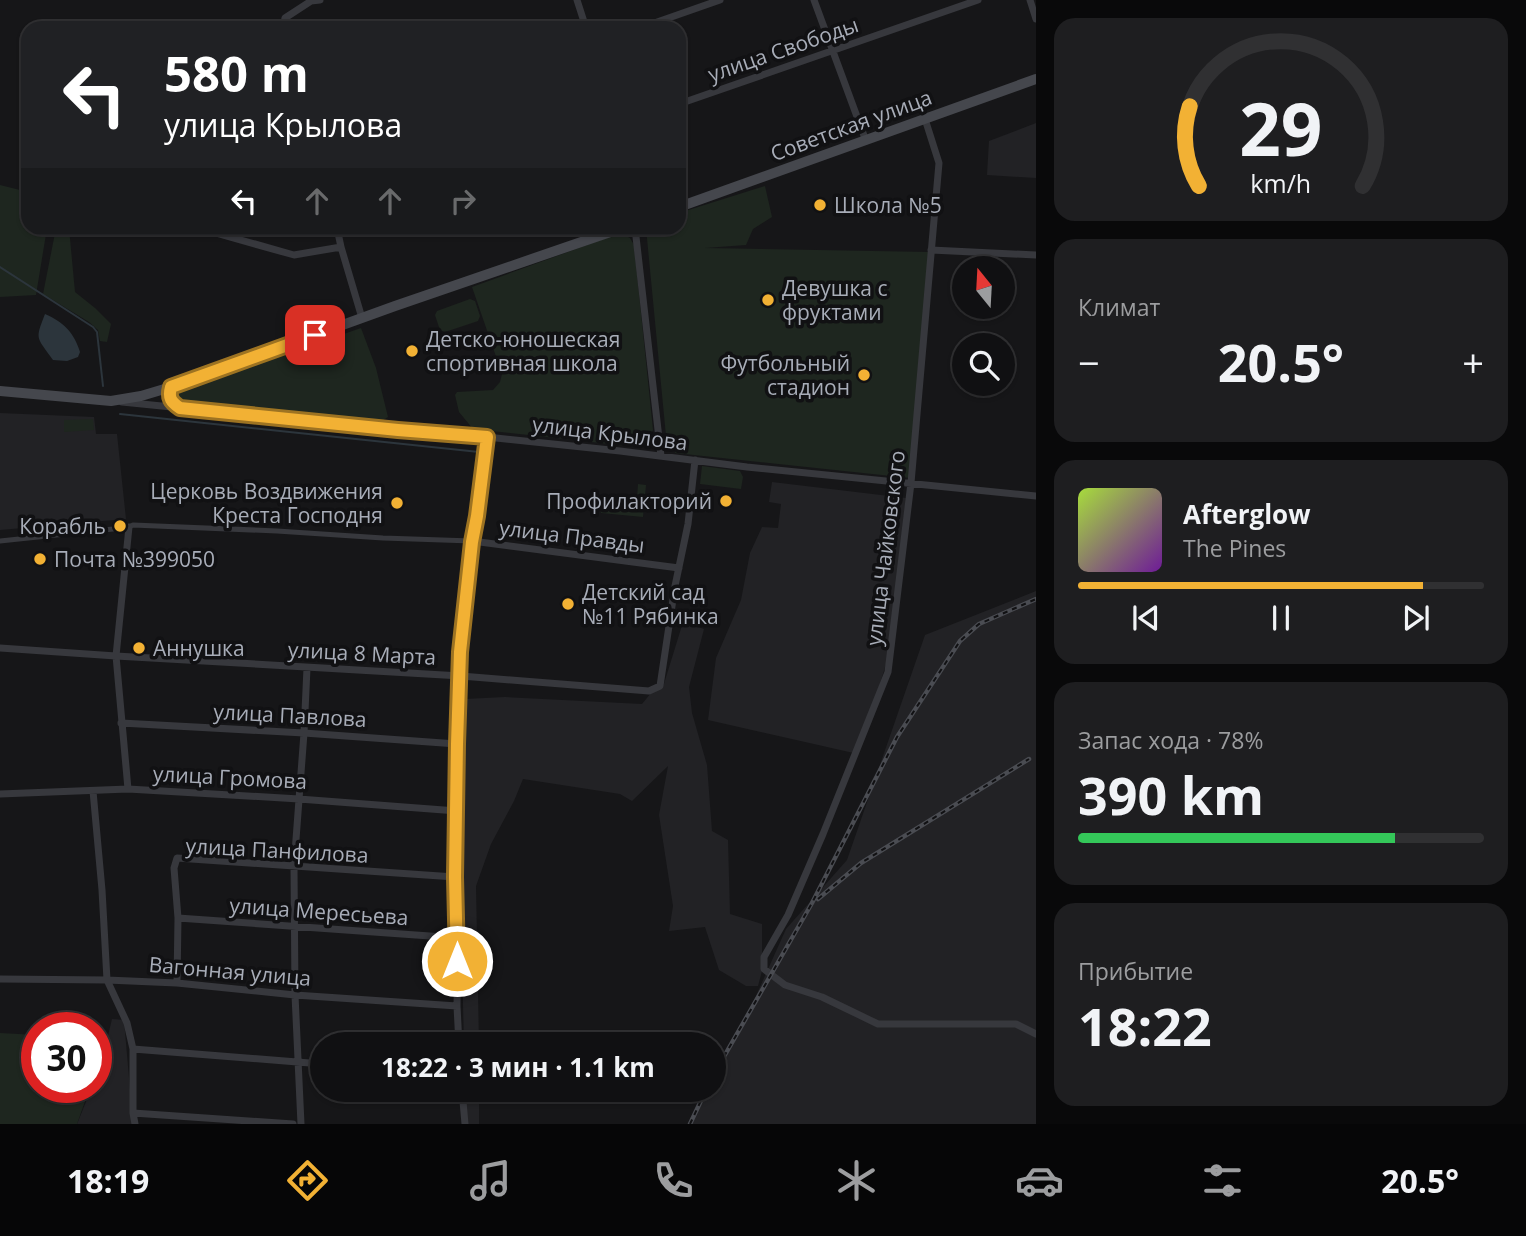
<!DOCTYPE html>
<html lang="ru">
<head>
<meta charset="utf-8">
<style>
  body { margin:0; font-family:"Open Sans",sans-serif; background:#1e1e20; color:#f1f3f6; height:100vh; display:flex; flex-direction:column; font-size:26px; white-space:nowrap }
  * { box-sizing:border-box; margin:0 }
  p { font-size:23px; color:#9c9d9f }
  .icon { flex:none; width:38px; height:38px; fill:none; stroke:currentColor; stroke-width:2; stroke-linecap:round; stroke-linejoin:round }
  .map { position:relative; flex:1; overflow:hidden }
  .drawer { display:flex; flex-direction:column; gap:18px; padding:18px; background:#09090a; width:490px }
  .drawer>* { flex:none }
  .banner { position:absolute; left:21px; top:21px; width:665px; height:214px; border-radius:21px; box-shadow:0 2px 5px #0004,0 0 0 2px #303032; background:#202124; color:#fff; overflow:hidden }
  .needle { width:46px; rotate:342deg }
  .fabs { position:absolute; left:952px; top:256px; display:grid; gap:14px }
  .fabs a { display:grid; place-items:center; width:63px; height:63px; border-radius:50%; background:#101012; box-shadow:0 2px 5px #0004,0 0 0 2px #303032; font-size:35px }
  .speed { position:absolute; left:21px; top:1012px; display:flex; gap:14px; font-size:35px; font-weight:700; text-align:center }
  .speed>* { display:grid; place-content:center; width:91px; height:91px; border-radius:50%; background:#101012; box-shadow:0 2px 5px #0004,0 0 0 2px #303032; line-height:1 }
  .speed .limit { border:10px solid #d22; background:#fff; color:#111 }
  .pin { position:absolute; display:grid; place-items:center; width:60px; height:60px; color:#fff; margin:-30px; border-radius:14px; box-shadow:0 4px 10px #0006 }
  .me { position:absolute; width:77px; margin:-38px; rotate:0deg; stroke-linejoin:round; filter:drop-shadow(0 0 5px #0008) }
  .turn { display:flex; align-items:center; gap:24px; height:147px; padding:0 28px; font-size:32px }
  .turn .icon { width:91px; height:91px; stroke-width:2.5 }
  .turn b { display:block; font-size:49px; line-height:60px }
  .lanes { display:flex; align-items:center; height:66px; padding:0 28px; background:#0003; justify-content:center; gap:35px; direction:ltr }
  .lanes .off { opacity:.35 }
  .big { font-size:52px; font-weight:700; line-height:1.1 }
  .drawer .tile { flex:1; display:flex; flex-direction:column; justify-content:center; gap:10px; min-width:0; padding:0 24px; border-radius:21px; background:#1e1e20 }
  .drawer .dial { align-items:center; gap:0 }
  .dial svg { height:182px; overflow:visible; fill:none; stroke:#303032; stroke-width:7; stroke-linecap:round; text-anchor:middle }
  .dial text { fill:#f1f3f6; stroke:none }
  .song { display:flex; align-items:center; gap:21px }
  .cover { width:84px; height:84px; border-radius:10px; background:linear-gradient(135deg,hsl(80 70% 55%),hsl(280 70% 35%)) }
  .played { height:7px; border-radius:4px; background:linear-gradient(90deg,#f2b134 85%,#303032 85%) }
  .keys { display:flex; justify-content:space-around; direction:ltr }
  .heat { display:flex; justify-content:space-between; align-items:center; font-size:38px; direction:ltr }
  .charge { height:10px; border-radius:5px; background:linear-gradient(90deg,#34c759 78%,#303032 0) }
  .trip { position:absolute; left:310px; top:1032px; width:416px; height:70px; border-radius:35px; background:#101012; box-shadow:0 2px 5px #0004,0 0 0 2px #303032; font-weight:700; line-height:70px; text-align:center }
  .tabs { display:flex; height:112px; justify-content:space-around; align-items:center; background:#060607; color:#9c9d9f }
  .tabs .icon { width:49px; height:49px }
  .tabs .current { color:#f2b134 }
  .tabs b { font-size:32px; color:#f1f3f6 }
  main { display:flex; flex:1; min-height:0 }
  .map>svg:first-child { display:block }
  .built { fill:#222225 }
  .green { fill:#1e261f }
  .water { fill:#2c353c }
  .lines { fill:none; stroke-linecap:round; stroke-linejoin:round }
  .stream { stroke:#2c353c; stroke-width:2 }
  .pedestrian { stroke:#37383d; stroke-width:5 }
  .minor { stroke:#37383d; stroke-width:7 }
  .secondary { stroke:#45474d; stroke-width:10 }
  .rail-casing { stroke:#4a4c52; stroke-width:4.5 }
  .rail { stroke:#111113; stroke-width:2; stroke-dasharray:5; stroke-linecap:butt }
  .route-casing { stroke:#9d7322; stroke-width:18 }
  .route { stroke:#f2b134; stroke-width:12 }
  .poi-dot { fill:#f2b134; stroke:#111113; stroke-width:2.5 }
  .labels { text-anchor:middle; dominant-baseline:central; stroke-width:7; stroke-linejoin:round; paint-order:stroke }
  .street-label { font-size:21px; fill:#a8adb8; stroke:#111113 }
  .poi-label { font-size:21px; fill:#a8adb8; stroke:#111113; text-anchor:start }
</style>
</head>
<body>
<main>
<div class="map">
<svg width="1036" height="1124" viewBox="0 0 1036 1124">
  <rect width="100%" height="100%" fill="#161618"/>
  <path class="built" d="M1036 123V178L987 175 989 141Z
    M0 413 94 417 96 434H117L126 519 0 530Z
    M772 482 906 498 888 658 858 754 708 720 716 658 741 600 750 553 762 527 778 528 781 504 769 502Z
    M1036 591V1124H689L707 1090H714V1077L755 998 786 929 847 860 925 635Z
    M683 622 704 629 689 687 692 713 707 765 712 831 728 840 730 914 762 924V971L758 986H746L719 970 705 927 669 931 673 906 659 815 668 766 632 801 620 794 523 779 514 801 491 844 476 886 479 1045H464L459 842 465 699 505 697 642 704 656 687H663Z
    M112 1019 124 1020 133 1124H77L92 1087H96V1077L101 1065Z
    M465 1090H479V1124H465Z"/>
  <path class="green" d="M0 185 28 192V228H47L36 295 0 297Z
    M765 186 772 217 753 229 746 245 705 248 929 252 910 478 675 453 676 439 666 436 646 228H679V213Z
    M56 228H69L75 292 95 308 111 324 107 342 100 341 98 330 89 322 43 294Z
    M620 233 630 238 634 245 653 430 645 446 637 447 473 429 459 412 455 395 457 392 493 390 500 382 502 374 472 287Z
    M470 299 475 301 480 316 478 321 445 332 440 330 435 315 437 311Z
    M361 328 376 368 388 417 383 420 185 402C166 396 189 388 196 385Z
    M93 419 94 430 64 432V420Z
    M702 466 740 471 743 477 741 489 700 484Z
    M638 484 646 485 643 517 601 513V509L636 512Z
    M0 1033 37 1035V1087H90L77 1124H0Z"/>
  <path class="water" d="M45 314C63 322 74 332 80 352L78 357 67 361 53 360C36 336 35 340 45 314Z"/>
  <g class="lines">
    <path class="stream" d="M0 267 93 327 97 332 103 386
      M120 414 479 452"/>
    <path class="pedestrian" d="M0 541 113 529 129 527 133 525 277 531 383 538 472 541"/>
    <path class="minor" d="M577 0 586 28
      M814 0 866 141
      M1030 0 1036 19
      M283 28 285 18 311 1 320 0
      M640 28 720 0
      M679 104 978 0
      M925 119 939 163 911 483 888 672 823 834 788 915 764 957V969L785 985 822 997 878 1024H1016L1036 1034
      M198 228 294 255 341 247
      M337 228 341 247 362 318
      M635 228 661 456
      M931 250 1036 255
      M171 387C169 398 171 402 180 407
      M122 402 398 430 487 437 620 451 747 467 1036 496
      M472 541 679 568
      M0 648 116 656 461 676 649 691 660 686 675 586 688 524 695 460
      M121 723 304 733 457 744
      M128 789 116 656 129 527
      M93 791 102 890 107 980 127 1023 133 1049V1113L135 1124
      M0 794 128 789 299 799 457 811
      M178 918 458 938
      M0 979 107 980 177 983 295 995 457 1006
      M177 983 178 918 174 868 177 858 455 877
      M459 1045 457 1006 458 938 455 877 459 674 472 542 477 516 487 437
      M133 1049 322 1064
      M462 1090 465 1124
      M133 1113 293 1124
      M301 1124 295 995 294 866 304 733 307 668"/>
    <path class="secondary" d="M679 207 1036 79
      M0 391 111 401 141 396 171 387 395 306 622 228"/>
    <defs>
      <path id="rail" d="M818 899 861 863 1029 759
        M714 1074 812 903 897 737 960 641 979 624 1036 599
        M690 1124 706 1090"/>
    </defs>
    <use href="#rail" class="rail-casing"/>
    <use href="#rail" class="rail"/>
  </g>
  <g class="lines">
    <defs>
      <path id="route" d="M315 335 171 387C168 398 171 402 180 408L398 430 487 437 477 516 472 542 460 652 457 744 455 877 457 961"/>
    </defs>
    <use href="#route" class="route-casing"/>
    <use href="#route" class="route"/>
  </g>
  <g class="poi-dot">
    <circle cx="820" cy="205" r="7"/>
    <circle cx="768" cy="300" r="7"/>
    <circle cx="412" cy="351" r="7"/>
    <circle cx="864" cy="375" r="7"/>
    <circle cx="726" cy="501" r="7"/>
    <circle cx="397" cy="503" r="7"/>
    <circle cx="120" cy="526" r="7"/>
    <circle cx="40" cy="559" r="7"/>
    <circle cx="568" cy="604" r="7"/>
    <circle cx="139" cy="648" r="7"/>
  </g>
  <g class="labels">
    <g class="street-label">
      <text transform="translate(783 49) rotate(-19)">улица Свободы</text>
      <text transform="translate(851 125) rotate(-20)">Советская улица</text>
      <text transform="translate(610 433) rotate(7)">улица Крылова</text>
      <text transform="translate(572 536) rotate(7)">улица Правды</text>
      <text transform="translate(885 548) rotate(-83)">улица Чайковского</text>
      <text transform="translate(362 653) rotate(3)">улица 8 Марта</text>
      <text transform="translate(290 715) rotate(3)">улица Павлова</text>
      <text transform="translate(230 777) rotate(3)">улица Громова</text>
      <text transform="translate(277 850) rotate(3)">улица Панфилова</text>
      <text transform="translate(319 911) rotate(4)">улица Мересьева</text>
      <text transform="translate(230 971) rotate(5)">Вагонная улица</text>
    </g>
    <g class="poi-label">
      <text x="834" y="205">Школа №5</text>
      <text x="782" y="288">Девушка с<tspan x="782" dy="24">фруктами</tspan></text>
      <text x="426" y="339">Детско-юношеская<tspan x="426" dy="24">спортивная школа</tspan></text>
      <text x="850" y="363" text-anchor="end">Футбольный<tspan x="850" dy="24">стадион</tspan></text>
      <text x="383" y="491" text-anchor="end">Церковь Воздвижения<tspan x="383" dy="24">Креста Господня</tspan></text>
      <text x="712" y="501" text-anchor="end">Профилакторий</text>
      <text x="106" y="526" text-anchor="end">Корабль</text>
      <text x="54" y="559">Почта №399050</text>
      <text x="582" y="592">Детский сад<tspan x="582" dy="24">№11 Рябинка</tspan></text>
      <text x="153" y="648">Аннушка</text>
    </g>
  </g>
</svg>
<div class="fabs">
<a><svg class="needle" viewBox="-14 -14 28 28"><path d="M0-13l5 13h-10z" fill="#e53935"/><path d="M0 13l5-13h-10z" fill="#9c9d9f"/></svg></a>
<a><svg class="icon" aria-label="search" viewBox="0 0 24 24"><circle cx="10" cy="10" r="6"/><path d="M15 15l6 6"/></svg></a>
</div>
<div class="speed"><div class="limit">30</div></div>
<div class="pin" style="left:315px;top:335px;background:#d93025"><svg class="icon" aria-label="arrive" viewBox="0 0 24 24"><path d="M6 21V4h12l-3 4 3 4H6"/></svg></div>
<svg class="me" style="left:457px;top:961px" viewBox="-20 -20 40 40"><circle r="17" fill="#f2b134" stroke="#fff" stroke-width="3"/><path d="M0-11L8 9 0 5-8 9z" fill="#fff"/></svg>
<div class="trip">18:22 · 3 мин · 1.1 km</div>
<div class="banner">
<div class="turn"><svg class="icon" aria-label="left" viewBox="0 0 24 24"><path d="M17 20v-9H6M10 6l-5 5 5 5"/></svg><div><b>580 m</b>улица Крылова</div></div>
<div class="lanes"><svg class="icon" aria-label="left" viewBox="0 0 24 24"><path d="M17 20v-9H6M10 6l-5 5 5 5"/></svg><svg class="icon off" aria-label="ahead" viewBox="0 0 24 24"><path d="M12 20V5M6 11l6-6 6 6"/></svg><svg class="icon off" aria-label="ahead" viewBox="0 0 24 24"><path d="M12 20V5M6 11l6-6 6 6"/></svg><svg class="icon off" aria-label="right" viewBox="0 0 24 24"><path d="M7 20v-9h11M14 6l5 5-5 5"/></svg></div>
</div>
</div>
<section class="drawer">
<div class="tile dial"><svg viewBox="0 0 100 80">
<path d="M14 69A42 42 0 1 1 86 69"/>
<path d="M14 69A42 42 0 0 1 10 34" stroke="#f2b134"/>
<text x="50" y="56" font-size="32" font-weight="700">29</text>
<text x="50" y="72" font-size="11">km/h</text>
</svg></div>
<div class="tile"><p>Климат</p>
<div class="heat"><a>−</a><b class="big">20.5°</b><a>+</a></div>
</div>
<div class="tile">
<div class="song"><i class="cover"></i><div><b>Afterglow</b><p>The Pines</p></div></div>
<div class="played"></div>
<div class="keys"><svg class="icon" aria-label="previous" viewBox="0 0 24 24"><path d="M18 5L8 12l10 7zM5 5v14"/></svg><svg class="icon" aria-label="pause" viewBox="0 0 24 24"><path d="M8 5v14M16 5v14"/></svg><svg class="icon" aria-label="next" viewBox="0 0 24 24"><path d="M6 5l10 7-10 7zM19 5v14"/></svg></div>
</div>
<div class="tile"><p>Запас хода · 78%</p><b class="big">390 km</b><div class="charge"></div></div>
<div class="tile"><p>Прибытие</p><b class="big">18:22</b></div>
</section>
</main>
<nav class="tabs">
<b>18:19</b>
<svg class="icon current" aria-label="directions" viewBox="0 0 24 24"><path d="M12 3l9 9-9 9-9-9zM9 14v-3h6M13 9l2 2-2 2"/></svg>
<svg class="icon" aria-label="music" viewBox="0 0 24 24"><path d="M9 18V5l10-2v13"/><circle cx="6" cy="18" r="3"/><circle cx="16" cy="16" r="3"/></svg>
<svg class="icon" aria-label="phone" viewBox="0 0 24 24"><path d="M5 4h4l2 5-3 2q2 4 5 5l2-3 5 2v4C11 20 4 13 5 4z"/></svg>
<svg class="icon" aria-label="climate" viewBox="0 0 24 24"><path d="M12 3v18M4 7l16 10M4 17L20 7"/></svg>
<svg class="icon" aria-label="car" viewBox="0 0 24 24"><path d="M5 17H2v-5l4-1 3-4h7l3 4 3 1v5h-3M9 17h6M6 11h13"/><circle cx="7" cy="17" r="2"/><circle cx="17" cy="17" r="2"/></svg>
<svg class="icon" aria-label="filters" viewBox="0 0 24 24"><path d="M4 7h16M4 17h16"/><circle cx="9" cy="7" r="2"/><circle cx="15" cy="17" r="2"/></svg>
<b>20.5°</b>
</nav>
</body>
</html>
